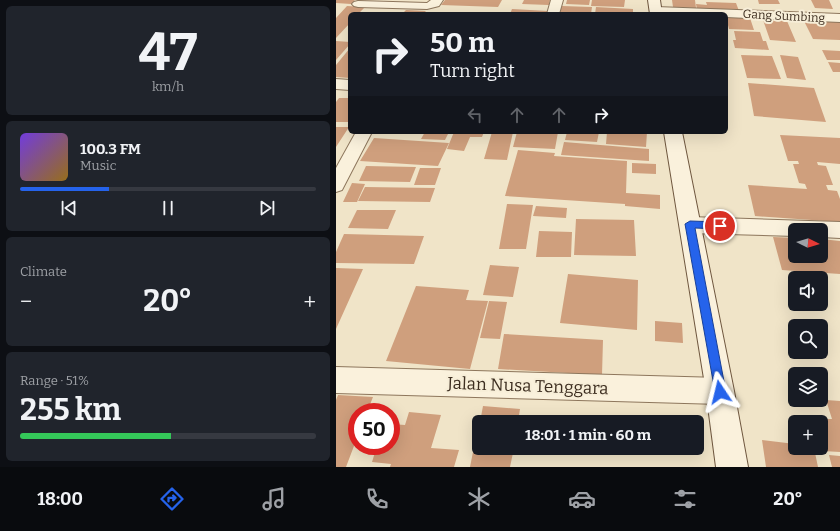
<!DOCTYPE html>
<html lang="en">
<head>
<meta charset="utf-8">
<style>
  body { margin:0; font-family:Bitter,serif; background:#20242c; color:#f1f3f6; height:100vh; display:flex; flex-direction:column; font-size:15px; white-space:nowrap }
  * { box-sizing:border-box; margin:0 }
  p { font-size:13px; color:#9ea1a6 }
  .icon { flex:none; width:22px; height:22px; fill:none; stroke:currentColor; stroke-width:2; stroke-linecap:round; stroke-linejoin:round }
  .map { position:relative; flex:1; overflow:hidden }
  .side { display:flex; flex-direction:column; gap:6px; padding:6px; background:#0d0f14; width:336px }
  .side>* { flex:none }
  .hud { position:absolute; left:12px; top:12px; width:380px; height:122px; border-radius:6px; box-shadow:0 4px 16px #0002; background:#171b24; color:#f1f3f6; overflow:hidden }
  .needle { width:26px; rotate:95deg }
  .tools { position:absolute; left:452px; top:223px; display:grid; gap:8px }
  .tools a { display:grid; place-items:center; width:40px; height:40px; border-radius:6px; background:#171b24; box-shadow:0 4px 16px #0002; font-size:20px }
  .speed { position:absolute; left:12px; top:403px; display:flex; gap:8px; font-size:20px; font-weight:700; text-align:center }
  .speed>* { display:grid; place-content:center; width:52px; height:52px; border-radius:50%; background:#171b24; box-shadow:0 4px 16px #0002; line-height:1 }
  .speed .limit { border:6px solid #d22; background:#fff; color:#111 }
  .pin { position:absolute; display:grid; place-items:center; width:34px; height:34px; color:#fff; margin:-17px; border:2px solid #fff; border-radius:50%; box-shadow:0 1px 4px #0007 }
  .me { position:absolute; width:44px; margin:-22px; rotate:350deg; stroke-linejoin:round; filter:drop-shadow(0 0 3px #0008) }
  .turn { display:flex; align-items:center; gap:14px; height:84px; padding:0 16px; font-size:18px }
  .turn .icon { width:52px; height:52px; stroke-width:2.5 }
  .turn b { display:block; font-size:28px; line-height:34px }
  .lanes { display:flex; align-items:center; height:38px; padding:0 16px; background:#0003; justify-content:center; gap:20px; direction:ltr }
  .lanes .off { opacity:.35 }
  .big { font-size:30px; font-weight:700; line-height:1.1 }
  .side .card { flex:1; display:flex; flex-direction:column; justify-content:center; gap:6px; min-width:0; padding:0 14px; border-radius:6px; background:#20242c }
  .side .dial { align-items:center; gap:0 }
  .dial b { font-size:52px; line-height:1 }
  .song { display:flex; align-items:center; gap:12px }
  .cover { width:48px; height:48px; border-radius:6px; background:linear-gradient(135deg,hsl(260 70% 55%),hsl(40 70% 35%)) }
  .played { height:4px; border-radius:2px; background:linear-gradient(90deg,#2563eb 30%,#363941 30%) }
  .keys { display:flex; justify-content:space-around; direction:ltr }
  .heat { display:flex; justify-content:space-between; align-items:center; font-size:22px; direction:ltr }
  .charge { height:6px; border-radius:3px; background:linear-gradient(90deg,#34c759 51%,#363941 0) }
  .trip { position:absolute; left:136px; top:415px; width:232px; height:40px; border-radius:6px; background:#171b24; box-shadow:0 4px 16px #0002; font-weight:700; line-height:40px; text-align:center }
  .menu { display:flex; height:64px; justify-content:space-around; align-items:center; background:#090b0e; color:#9ea1a6 }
  .menu .icon { width:28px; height:28px }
  .menu .selected { color:#2563eb }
  .menu b { font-size:18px; color:#f1f3f6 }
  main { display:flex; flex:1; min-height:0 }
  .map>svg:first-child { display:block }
  .building { fill:#cf9f7d }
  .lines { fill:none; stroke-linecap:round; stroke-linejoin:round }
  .minor-casing { stroke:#8d765c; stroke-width:2 }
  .tertiary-casing { stroke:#8d765c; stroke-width:2 }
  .secondary-casing { stroke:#6f573f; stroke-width:2 }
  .minor { fill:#faf1dc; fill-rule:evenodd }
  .tertiary { fill:#faf1dc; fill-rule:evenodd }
  .secondary { fill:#faf1dc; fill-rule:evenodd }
  .route { fill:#2563eb; stroke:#184099 }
  .labels { text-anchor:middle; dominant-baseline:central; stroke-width:4; stroke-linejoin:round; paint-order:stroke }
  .far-street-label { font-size:12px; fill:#3d2e20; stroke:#f7eed8 }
  .near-street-label { font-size:17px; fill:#3d2e20; stroke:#f7eed8 }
</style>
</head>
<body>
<main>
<section class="side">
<div class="card dial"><b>47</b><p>km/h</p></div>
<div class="card">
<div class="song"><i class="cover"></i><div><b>100.3 FM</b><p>Music</p></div></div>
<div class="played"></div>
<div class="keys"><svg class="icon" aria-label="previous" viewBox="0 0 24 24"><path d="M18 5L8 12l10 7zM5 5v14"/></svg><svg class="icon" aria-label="pause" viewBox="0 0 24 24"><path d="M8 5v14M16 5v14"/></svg><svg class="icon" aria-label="next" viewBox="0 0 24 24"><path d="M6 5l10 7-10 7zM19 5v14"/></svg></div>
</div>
<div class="card"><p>Climate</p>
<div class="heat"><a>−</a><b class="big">20°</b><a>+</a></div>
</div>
<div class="card"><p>Range · 51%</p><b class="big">255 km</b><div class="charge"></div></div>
</section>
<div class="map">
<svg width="504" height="467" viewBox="0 0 504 467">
  <rect width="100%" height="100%" fill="#f0e4c8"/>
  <path class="building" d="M0 0H19L15 4 0 3Z
    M109 0H166L162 7 105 5Z
    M188 0H214L213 5 186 4Z
    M231 0H254L253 5 230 4Z
    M256 0H289L288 7 255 6Z
    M336 0H359L360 8 337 7Z
    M422 0H442L444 4H423Z
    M475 0H493L497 9 479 8Z
    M370 2 400 3 403 11 361 9 360 4 371 5Z
    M11 6 29 7 22 14H14V23L0 38V18Z
    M226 6 256 7 255 14H223Z
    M260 7 297 9V14H259Z
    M176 9 212 11 211 14H174Z
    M70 10 90 11 87 14H66Z
    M390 17 414 18 418 30 393 29Z
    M427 20 451 21 460 42 434 40Z
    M468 21 504 22V40L477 39Z
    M398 31 424 32 427 41H430L433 50 399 48 397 40H400Z
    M0 41 14 42V44L0 60Z
    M14 48V78L0 77V65Z
    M486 50 504 51V60H491Z
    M405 55 436 56 445 79 411 78Z
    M444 55 462 57 470 80 451 78Z
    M492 62 504 63V72H497Z
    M412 83 478 88 490 122 418 116Z
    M3 98H14V122H0V102Z
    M0 127H13L0 147Z
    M89 132H113L109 140 85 139Z
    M118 132H148L146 137H134L128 151 111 149Z
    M156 132H177L171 160 148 159Z
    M181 132H222L219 149 177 147Z
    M231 132H263L261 142 229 140Z
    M271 132H311L310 147 270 144Z
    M444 135 504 138V164L481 162 482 165 490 166 497 185H490L492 190 501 191 504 199V222L419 216 412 185 471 189 469 184 463 183 457 164H463L462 161H452Z
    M38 138 113 143 102 166 24 161Z
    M228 142 313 149V161L225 155Z
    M182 150 219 153 218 156 291 161 290 193 324 195V209L289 206V204L169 196Z
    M296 163 320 164V174L296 173Z
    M30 166 80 167 74 182 23 181Z
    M84 168H105L99 185H78Z
    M16 183 29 184 21 202H7Z
    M29 187 99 188 94 202 22 201Z
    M171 204 197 205 190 249H163Z
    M200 206 231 208 230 218 197 216Z
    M21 210H60L52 229 12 228Z
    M240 219 298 220 300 256 238 255Z
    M203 231 236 232 235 257H200Z
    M8 234 88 236 78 264 0 263V252Z
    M437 237 459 238V256H485V239L504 241V274L446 270Z
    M154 265 183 267 177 297 147 295Z
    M0 268 27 269 0 329Z
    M232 274 302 280 301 330 224 323Z
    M80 286 133 290 130 300 152 301 134 369 50 361Z
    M153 301 171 302 164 339 144 338Z
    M319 321 346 323 347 343 319 341Z
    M168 334 267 340 266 375 162 369Z
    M2 395 37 397 31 412H21V438L10 467H0V400Z
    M490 400 504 401V452L487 451 485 445V422H478V419H496Z
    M147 406 184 409 182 422H144Z
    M73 412 105 415 95 448 123 450 118 467H54L55 464 36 462 41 446H55V424L69 425Z
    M142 427 143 448H178L174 467H134Z
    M426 440 459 444V448H478L482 467H430Z
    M493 455 504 456V467H496Z"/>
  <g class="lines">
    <defs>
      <path id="minor" d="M95 0H107L103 6 91 9 22 7 18 6 16 4 18 2 22 1 91 3Z
        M215 0H227L223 14H211Z
        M320 7 504 14V22L390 17V14H332L316 12 314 10 316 8Z
        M20 132H36L6 190 0 192V168Z
        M354 217 504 222V238L485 237V230H459V236L354 233 347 231 344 225 347 219Z
        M0 367 384 378 393 382 397 391 393 400 384 404 0 393Z"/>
      <path id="tertiary" d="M0 79 14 80V90L0 89Z"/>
      <path id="secondary" d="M312 0H324L326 14H314Z
        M328 132H346L398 391 412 467H380L370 391Z"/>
    </defs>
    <use href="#minor" class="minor-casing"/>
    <use href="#tertiary" class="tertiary-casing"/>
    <use href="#secondary" class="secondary-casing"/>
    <use href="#minor" class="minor"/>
    <use href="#tertiary" class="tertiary"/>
    <use href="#secondary" class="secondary"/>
  </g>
  <path class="route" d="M354 221 384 222 388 226 384 229 359 228 390 392 389 396 384 397 380 396 379 392 349 224Z"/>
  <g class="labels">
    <g class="far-street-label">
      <text transform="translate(448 16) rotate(3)">Gang Sumbing</text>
    </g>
    <g class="near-street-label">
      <text transform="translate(192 386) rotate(2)">Jalan Nusa Tenggara</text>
    </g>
  </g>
</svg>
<div class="tools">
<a><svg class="needle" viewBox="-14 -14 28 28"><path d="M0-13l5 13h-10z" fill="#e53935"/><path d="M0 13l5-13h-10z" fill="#9ea1a6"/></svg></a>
<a><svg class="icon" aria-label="sound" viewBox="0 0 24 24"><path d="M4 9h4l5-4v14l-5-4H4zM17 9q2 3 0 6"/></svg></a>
<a><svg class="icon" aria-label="search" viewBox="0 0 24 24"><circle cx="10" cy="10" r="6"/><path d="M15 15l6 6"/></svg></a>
<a><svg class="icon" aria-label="layers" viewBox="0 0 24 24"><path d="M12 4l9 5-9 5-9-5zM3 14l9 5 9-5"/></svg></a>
<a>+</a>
</div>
<div class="speed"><div class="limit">50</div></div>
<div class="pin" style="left:384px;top:226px;background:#d93025"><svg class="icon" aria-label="arrive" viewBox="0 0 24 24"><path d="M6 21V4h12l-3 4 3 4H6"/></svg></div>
<svg class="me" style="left:384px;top:392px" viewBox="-20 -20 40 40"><path d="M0-17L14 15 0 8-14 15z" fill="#2563eb" stroke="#fff" stroke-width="4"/></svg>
<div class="trip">18:01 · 1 min · 60 m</div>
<div class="hud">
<div class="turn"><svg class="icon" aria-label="right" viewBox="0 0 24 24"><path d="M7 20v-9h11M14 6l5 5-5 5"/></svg><div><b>50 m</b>Turn right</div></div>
<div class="lanes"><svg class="icon off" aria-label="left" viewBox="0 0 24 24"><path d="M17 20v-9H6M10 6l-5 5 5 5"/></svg><svg class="icon off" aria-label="ahead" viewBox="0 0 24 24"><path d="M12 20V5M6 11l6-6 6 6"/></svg><svg class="icon off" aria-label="ahead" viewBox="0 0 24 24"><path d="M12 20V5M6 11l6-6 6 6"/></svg><svg class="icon" aria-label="right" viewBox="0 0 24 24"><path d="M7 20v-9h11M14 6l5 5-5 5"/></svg></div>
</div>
</div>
</main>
<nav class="menu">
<b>18:00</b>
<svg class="icon selected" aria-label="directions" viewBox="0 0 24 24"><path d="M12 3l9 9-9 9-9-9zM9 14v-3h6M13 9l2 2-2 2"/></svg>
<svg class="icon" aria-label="music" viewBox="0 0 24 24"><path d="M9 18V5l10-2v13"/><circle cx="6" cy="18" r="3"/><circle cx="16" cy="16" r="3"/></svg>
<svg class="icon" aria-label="phone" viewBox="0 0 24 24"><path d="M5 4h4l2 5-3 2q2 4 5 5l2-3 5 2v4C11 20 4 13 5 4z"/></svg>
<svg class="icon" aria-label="climate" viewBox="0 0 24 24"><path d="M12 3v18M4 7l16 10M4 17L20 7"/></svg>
<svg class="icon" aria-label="car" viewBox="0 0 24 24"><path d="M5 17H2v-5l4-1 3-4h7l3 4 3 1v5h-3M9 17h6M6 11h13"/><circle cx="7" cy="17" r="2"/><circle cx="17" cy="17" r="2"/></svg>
<svg class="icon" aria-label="filters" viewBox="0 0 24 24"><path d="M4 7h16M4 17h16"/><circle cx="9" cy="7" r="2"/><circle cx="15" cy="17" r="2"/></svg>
<b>20°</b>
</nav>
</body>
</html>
